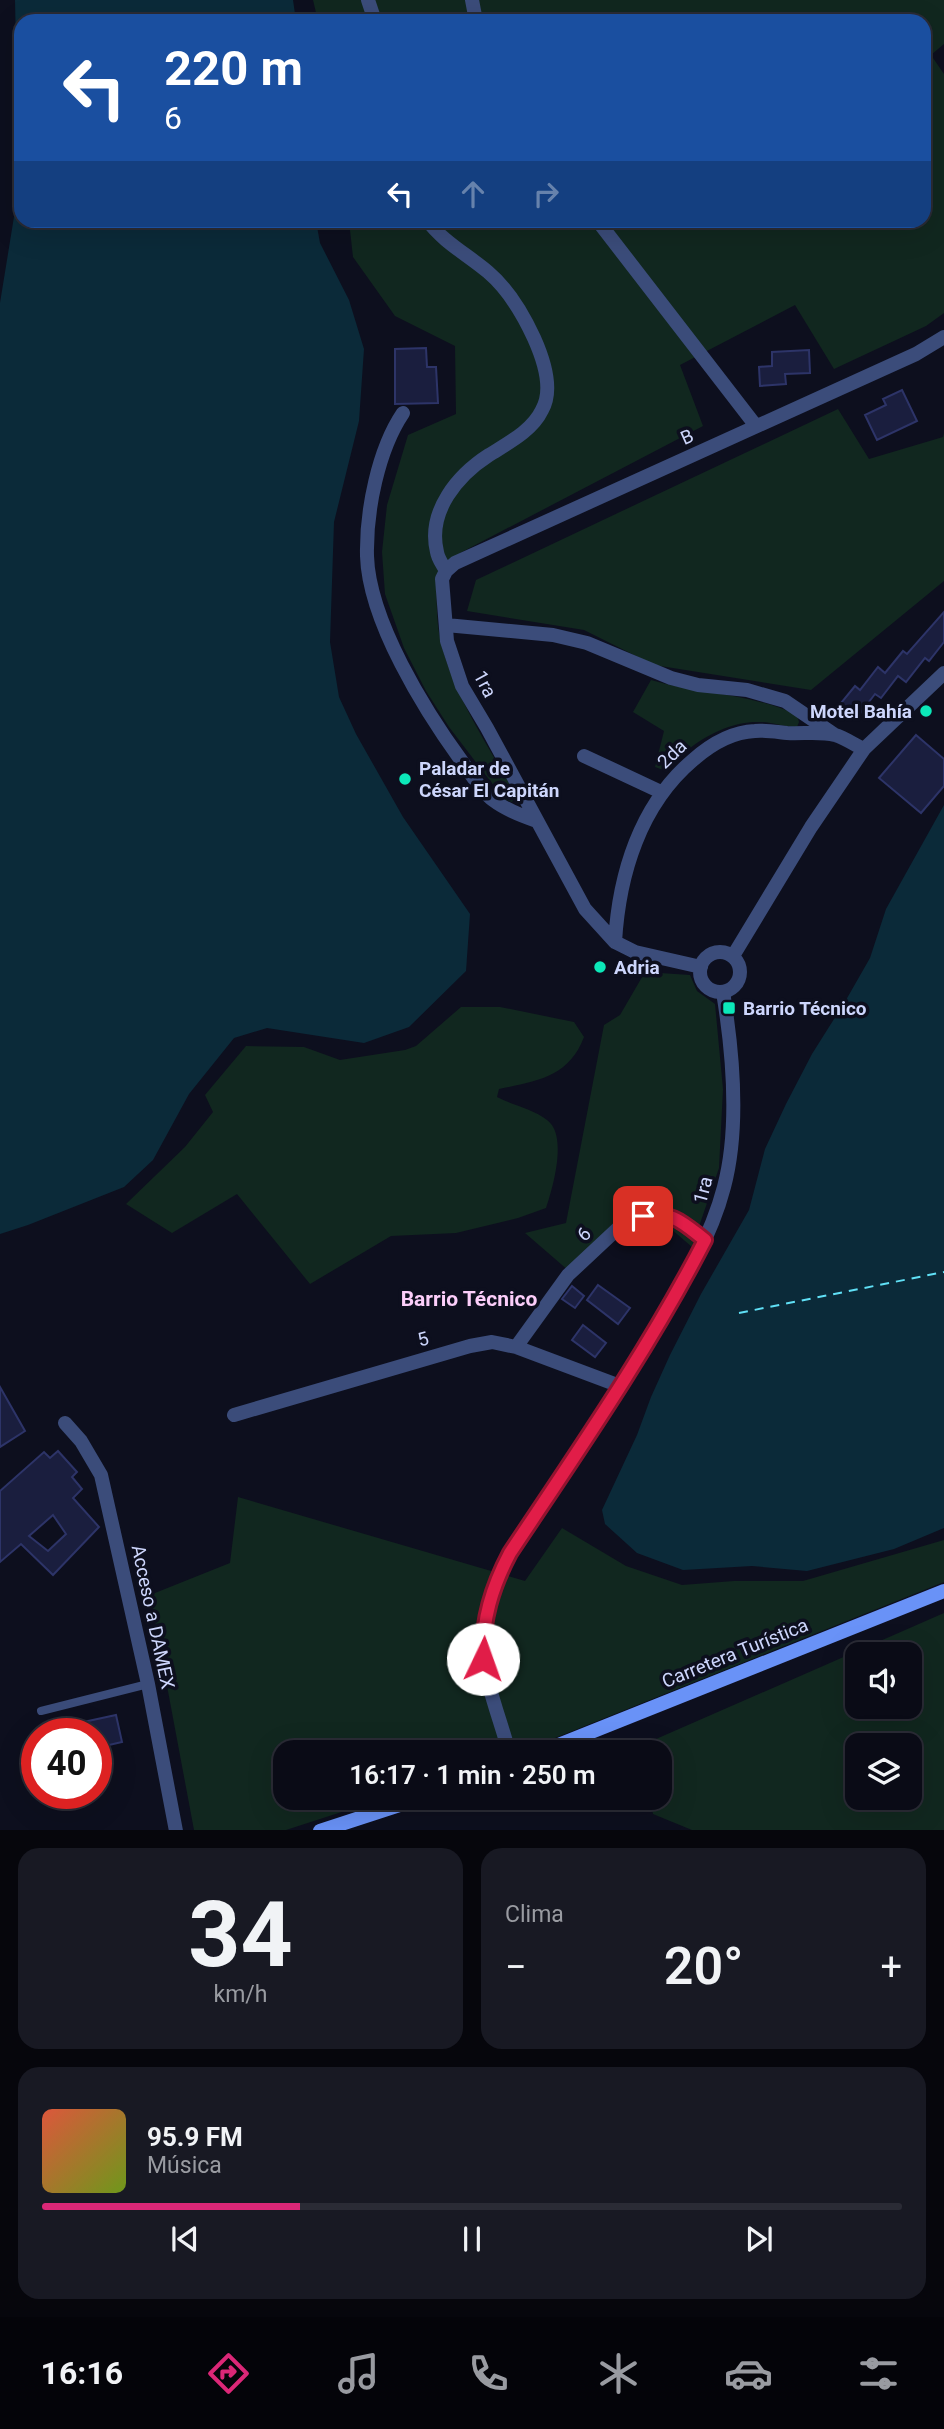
<!DOCTYPE html>
<html lang="es">
<head>
<meta charset="utf-8">
<style>
  body { margin:0; font-family:Roboto,sans-serif; background:#181923; color:#f1f3f6; height:100vh; display:flex; flex-direction:column; font-size:26px; white-space:nowrap }
  * { box-sizing:border-box; margin:0 }
  p { font-size:23px; color:#999ba1 }
  .icon { flex:none; width:38px; height:38px; fill:none; stroke:currentColor; stroke-width:2; stroke-linecap:round; stroke-linejoin:round }
  .map { position:relative; height:1830px; overflow:hidden }
  .drawer { display:flex; flex-direction:column; gap:18px; padding:18px; background:#06060c; flex:1 }
  .drawer>* { flex:none }
  .hud { position:absolute; left:14px; top:14px; width:917px; height:214px; border-radius:21px; box-shadow:0 7px 28px #0002,0 0 0 2px #2a2b35; background:#1a4fa0; color:#fff; overflow:hidden }
  .fabs { position:absolute; left:845px; top:1642px; display:grid; gap:14px }
  .fabs a { display:grid; place-items:center; width:77px; height:77px; border-radius:14px; background:#0a0b16; box-shadow:0 7px 28px #0002,0 0 0 2px #2a2b35; font-size:35px }
  .speed { position:absolute; left:21px; top:1718px; display:flex; gap:14px; font-size:35px; font-weight:700; text-align:center }
  .speed>* { display:grid; place-content:center; width:91px; height:91px; border-radius:50%; background:#0a0b16; box-shadow:0 7px 28px #0002,0 0 0 2px #2a2b35; line-height:1 }
  .speed .limit { border:10px solid #d22; background:#fff; color:#111 }
  .pin { position:absolute; display:grid; place-items:center; width:60px; height:60px; color:#fff; margin:-30px; border-radius:14px; box-shadow:0 4px 10px #0006 }
  .me { position:absolute; width:77px; margin:-38px; rotate:3deg; stroke-linejoin:round; filter:drop-shadow(0 0 5px #0008) }
  .turn { display:flex; align-items:center; gap:24px; height:147px; padding:0 35px; font-size:32px }
  .turn .icon { width:91px; height:91px; stroke-width:2.5 }
  .turn b { display:block; font-size:49px; line-height:60px }
  .lanes { display:flex; align-items:center; height:66px; padding:0 35px; background:#0003; justify-content:center; gap:35px; direction:ltr }
  .lanes .off { opacity:.35 }
  .big { font-size:52px; font-weight:600; line-height:1.1 }
  .drawer .tile { flex:1; display:flex; flex-direction:column; justify-content:center; gap:10px; min-width:0; padding:0 24px; border-radius:21px; background:#181923 }
  .drawer .dial { align-items:center; gap:0 }
  .dial b { font-size:91px; line-height:1 }
  .song { display:flex; align-items:center; gap:21px }
  .cover { width:84px; height:84px; border-radius:10px; background:linear-gradient(135deg,hsl(10 70% 55%),hsl(80 70% 35%)) }
  .played { height:7px; border-radius:4px; background:linear-gradient(90deg,#db2777 30%,#2a2b35 30%) }
  .keys { display:flex; justify-content:space-around; direction:ltr }
  .heat { display:flex; justify-content:space-between; align-items:center; font-size:38px; direction:ltr }
  .drawer .tiles { flex:1; display:grid; gap:18px; grid-template-columns:1fr 1fr }
  .tile:last-child { grid-column:span 2 }
  .trip { position:absolute; left:273px; top:1740px; width:399px; height:70px; border-radius:21px; background:#0a0b16; box-shadow:0 7px 28px #0002,0 0 0 2px #2a2b35; font-weight:600; line-height:70px; text-align:center }
  .tab-bar { display:flex; height:112px; justify-content:space-around; align-items:center; background:#040409; color:#999ba1 }
  .tab-bar .icon { width:49px; height:49px }
  .tab-bar .selected { color:#db2777 }
  .tab-bar b { font-size:32px; color:#f1f3f6 }
  .map>svg:first-child { display:block }
  .green { fill:#11271f; fill-rule:evenodd }
  .water { fill:#0b2a39 }
  .lines { fill:none; stroke-linecap:round; stroke-linejoin:round }
  .ferry { stroke:#60e0f6; stroke-width:2; stroke-dasharray:9 7; stroke-linecap:butt }
  .building { fill:#1a1e3e; stroke:#2d3468; stroke-width:2; fill-rule:evenodd }
  .service { stroke:#3b4c7a; stroke-width:8 }
  .minor { stroke:#3b4c7a; stroke-width:14 }
  .tertiary { stroke:#3b4c7a; stroke-width:14 }
  .secondary { stroke:#6992f7; stroke-width:14 }
  .route-casing { stroke:#92132f; stroke-width:18 }
  .route { stroke:#e11d48; stroke-width:12 }
  .poi-dot { fill:#0ce8b9; stroke:#0d0f1e; stroke-width:2.5 }
  .labels { text-anchor:middle; dominant-baseline:central; stroke-width:7; stroke-linejoin:round; paint-order:stroke }
  .street-label { font-size:19px; fill:#cdd6fc; stroke:#0d0f1e }
  .poi-label { font-size:19px; font-weight:bold; fill:#cdd6fc; stroke:#0d0f1e; text-anchor:start }
  .neighbourhood-label { font-size:21px; font-weight:bold; fill:#fccefa; stroke:#0d0f1e }
</style>
</head>
<body>
<div class="map">
<svg width="944" height="1831" viewBox="0 0 944 1831">
  <rect width="100%" height="100%" fill="#0d0f1e"/>
  <path class="green" d="M313 0H944V44L931 55 944 74V313L926 326 834 369 795 305 680 365 703 426 460 553 436 578C437 597 436 619 440 638 453 695 488 745 516 795L512 802 504 799 449 727 426 691 404 648 385 594 382 552 387 505 408 435 456 414 455 346 395 316 353 257 349 221 924 220V21H318Z
    M838 409 869 459 943 437 944 433V581L811 690 654 665 584 630 467 611 476 580Z
    M651 680C699 694 751 693 797 715L799 722 797 727C784 727 772 722 760 722 737 721 712 732 694 745 683 753 678 764 666 771L655 767 664 731 633 712Z
    M645 972 690 975 697 991 715 1004 723 1089 719 1168 692 1247 663 1222 625 1212 569 1271 525 1233 566 1223 604 1025 620 1015Z
    M461 1007H500L574 1022 584 1037C569 1077 537 1081 499 1089L497 1097C512 1105 533 1109 547 1120 568 1135 553 1187 546 1208L518 1218 456 1233 391 1236 310 1284 237 1194 172 1233 126 1204 185 1147 213 1112 205 1095 246 1046 304 1047 340 1060 405 1050 416 1046Z
    M238 1497 525 1581 562 1528 626 1566 682 1585 734 1581H803L944 1540V1582L520 1752H285V1797H388L286 1830H194L150 1595 230 1563Z
    M944 1613V1830H692L653 1814 650 1797H660V1752H641L640 1746ZM858 1654H910V1706H858ZM858 1745H910V1797H858Z"/>
  <path class="water" d="M15 0H293L296 21H21V220L316 221 320 243 349 300 364 349 359 421 334 522 330 642 339 697 356 734 403 817 470 914 466 971 409 1027 364 1043 267 1028 234 1038 189 1094 153 1160 124 1187 28 1225 0 1234V303L19 186Z
    M944 805V1528L894 1549 807 1571 752 1566 683 1570 637 1553 605 1524 602 1510 637 1435 651 1397 670 1355 701 1294 749 1210 765 1149 786 1104 812 1054 846 1000 870 958 886 909Z"/>
  <g class="lines">
    <path class="ferry" d="M739 1313 944 1272"/>
  </g>
  <path class="building" d="M426 348 427 367H436L438 403 395 404V349Z
    M809 350 810 373 785 374 786 384 760 386 759 367 772 366V352Z
    M902 390 917 421 877 440 865 415 886 405 883 399Z
    M944 612V642L929 661 925 658 906 682 898 676 881 698 875 694 858 716 841 703 855 686 860 690 878 667 885 673 903 651 907 654Z
    M916 735 944 759V786L921 813 879 778Z
    M598 1285 630 1308 618 1324 587 1300Z
    M572 1286 584 1296 575 1308 562 1299Z
    M583 1325 606 1343 595 1357 572 1340Z
    M0 1387 25 1431 0 1447Z
    M58 1451 77 1472 72 1477 82 1489 73 1498 99 1527 53 1575 21 1544 0 1562V1491L44 1452 50 1458ZM53 1515 66 1534 48 1551 29 1536Z
    M116 1715 122 1742 96 1748V1734H52L51 1729Z"/>
  <g class="lines">
    <path class="service" d="M41 1711 148 1684"/>
    <path class="minor" d="M368 0 375 21
      M472 0 476 21
      M427 220C443 242 468 255 488 272 508 289 523 314 534 338 543 358 554 389 542 410 532 431 508 443 489 455 458 475 427 511 437 552 438 559 443 565 446 571
      M597 220 756 426
      M403 413C378 450 366 511 367 556 369 621 425 711 463 763 472 775 481 791 493 800 506 810 522 816 537 821
      M446 625 553 635 587 643 671 678 698 685 747 690 785 701 835 735
      M584 756 661 792
      M615 942C619 874 640 805 693 760 710 745 731 732 755 731 765 730 777 732 787 733 802 734 821 731 835 735 845 738 855 745 864 749
      M700 972a20 20 0 1 1 40 0a20 20 0 1 1-40 0Z
      M733 956 811 827 864 749 944 673
      M701 967 635 952 615 942 585 909 487 728 462 686 447 641 442 579 446 571 455 563 916 354 944 337
      M516 1347 568 1275 629 1218 658 1213 676 1218 705 1240
      M234 1415 470 1346 492 1342 516 1347 620 1386
      M65 1423 81 1441 101 1475 148 1684 176 1831"/>
    <path class="tertiary" d="M509 1752C502 1725 486 1684 483 1657 479 1621 493 1585 510 1554 558 1481 607 1409 651 1335 680 1288 710 1241 724 1187 740 1127 733 1053 723 992"/>
    <path class="secondary" d="M541 1752 944 1591
      M320 1831 424 1797"/>
  </g>
  <g class="lines">
    <defs>
      <path id="route" d="M483 1659C482 1620 492 1587 510 1553 578 1451 649 1349 705 1240 683 1223 673 1211 643 1216"/>
    </defs>
    <use href="#route" class="route-casing"/>
    <use href="#route" class="route"/>
  </g>
  <g class="poi-dot">
    <circle cx="926" cy="711" r="7"/>
    <circle cx="405" cy="779" r="7"/>
    <circle cx="600" cy="967" r="7"/>
    <rect x="722" y="1001" width="14" height="14" rx="3.5"/>
  </g>
  <g class="labels">
    <g class="street-label">
      <text transform="translate(687 437) rotate(-24)">B</text>
      <text transform="translate(485 684) rotate(62)">1ra</text>
      <text transform="translate(672 754) rotate(-44)">2da</text>
      <text transform="translate(703 1190) rotate(-75)">1ra</text>
      <text transform="translate(584 1234) rotate(-43)">6</text>
      <text transform="translate(423 1339) rotate(-16)">5</text>
      <text transform="translate(153 1617) rotate(78)">Acceso a DAMEX</text>
      <text transform="translate(735 1653) rotate(-22)">Carretera Turística</text>
    </g>
    <g class="poi-label">
      <text x="912" y="711" text-anchor="end">Motel Bahía</text>
      <text x="419" y="768">Paladar de<tspan x="419" dy="22">César El Capitán</tspan></text>
      <text x="614" y="967">Adria</text>
      <text x="743" y="1008">Barrio Técnico</text>
    </g>
    <g class="neighbourhood-label">
      <text x="469" y="1299">Barrio Técnico</text>
    </g>
  </g>
</svg>
<div class="fabs">
<a><svg class="icon" aria-label="sound" viewBox="0 0 24 24"><path d="M4 9h4l5-4v14l-5-4H4zM17 9q2 3 0 6"/></svg></a>
<a><svg class="icon" aria-label="layers" viewBox="0 0 24 24"><path d="M12 4l9 5-9 5-9-5zM3 14l9 5 9-5"/></svg></a>
</div>
<div class="speed"><div class="limit">40</div></div>
<div class="pin" style="left:643px;top:1216px;background:#d93025"><svg class="icon" aria-label="arrive" viewBox="0 0 24 24"><path d="M6 21V4h12l-3 4 3 4H6"/></svg></div>
<svg class="me" style="left:483px;top:1659px" viewBox="-20 -20 40 40"><circle r="19" fill="#fff"/><path d="M0-13L10 11 0 6-10 11z" fill="#e11d48"/></svg>
<div class="trip">16:17 · 1 min · 250 m</div>
<div class="hud">
<div class="turn"><svg class="icon" aria-label="left" viewBox="0 0 24 24"><path d="M17 20v-9H6M10 6l-5 5 5 5"/></svg><div><b>220 m</b>6</div></div>
<div class="lanes"><svg class="icon" aria-label="left" viewBox="0 0 24 24"><path d="M17 20v-9H6M10 6l-5 5 5 5"/></svg><svg class="icon off" aria-label="ahead" viewBox="0 0 24 24"><path d="M12 20V5M6 11l6-6 6 6"/></svg><svg class="icon off" aria-label="right" viewBox="0 0 24 24"><path d="M7 20v-9h11M14 6l5 5-5 5"/></svg></div>
</div>
</div>
<section class="drawer">
<div class="tiles">
<div class="tile dial"><b>34</b><p>km/h</p></div>
<div class="tile"><p>Clima</p>
<div class="heat"><a>−</a><b class="big">20°</b><a>+</a></div>
</div>
<div class="tile">
<div class="song"><i class="cover"></i><div><b>95.9 FM</b><p>Música</p></div></div>
<div class="played"></div>
<div class="keys"><svg class="icon" aria-label="previous" viewBox="0 0 24 24"><path d="M18 5L8 12l10 7zM5 5v14"/></svg><svg class="icon" aria-label="pause" viewBox="0 0 24 24"><path d="M8 5v14M16 5v14"/></svg><svg class="icon" aria-label="next" viewBox="0 0 24 24"><path d="M6 5l10 7-10 7zM19 5v14"/></svg></div>
</div>
</div>
</section>
<nav class="tab-bar">
<b>16:16</b>
<svg class="icon selected" aria-label="directions" viewBox="0 0 24 24"><path d="M12 3l9 9-9 9-9-9zM9 14v-3h6M13 9l2 2-2 2"/></svg>
<svg class="icon" aria-label="music" viewBox="0 0 24 24"><path d="M9 18V5l10-2v13"/><circle cx="6" cy="18" r="3"/><circle cx="16" cy="16" r="3"/></svg>
<svg class="icon" aria-label="phone" viewBox="0 0 24 24"><path d="M5 4h4l2 5-3 2q2 4 5 5l2-3 5 2v4C11 20 4 13 5 4z"/></svg>
<svg class="icon" aria-label="climate" viewBox="0 0 24 24"><path d="M12 3v18M4 7l16 10M4 17L20 7"/></svg>
<svg class="icon" aria-label="car" viewBox="0 0 24 24"><path d="M5 17H2v-5l4-1 3-4h7l3 4 3 1v5h-3M9 17h6M6 11h13"/><circle cx="7" cy="17" r="2"/><circle cx="17" cy="17" r="2"/></svg>
<svg class="icon" aria-label="filters" viewBox="0 0 24 24"><path d="M4 7h16M4 17h16"/><circle cx="9" cy="7" r="2"/><circle cx="15" cy="17" r="2"/></svg>
</nav>
</body>
</html>
